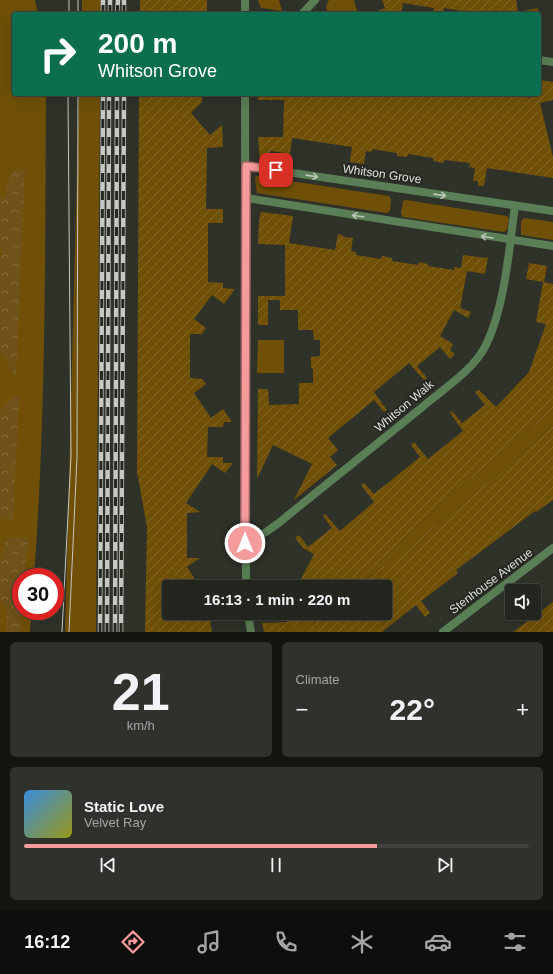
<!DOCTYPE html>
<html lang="en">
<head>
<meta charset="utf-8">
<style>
  body { margin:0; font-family:Arial,sans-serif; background:#2f322c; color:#f1f3f6; height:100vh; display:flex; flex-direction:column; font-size:15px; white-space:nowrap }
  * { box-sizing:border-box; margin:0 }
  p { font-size:13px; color:#a3a5a4 }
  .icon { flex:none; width:22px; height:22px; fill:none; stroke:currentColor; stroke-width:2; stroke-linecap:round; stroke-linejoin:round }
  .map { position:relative; height:632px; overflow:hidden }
  .panel { display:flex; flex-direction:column; gap:10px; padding:10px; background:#131511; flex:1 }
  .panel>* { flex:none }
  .top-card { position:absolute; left:12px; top:12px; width:529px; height:84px; border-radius:4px; box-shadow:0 4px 16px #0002,0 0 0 1px #40433d; background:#0b6e4f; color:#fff; overflow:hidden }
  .tools { position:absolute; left:505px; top:584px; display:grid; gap:8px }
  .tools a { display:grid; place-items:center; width:36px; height:36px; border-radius:4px; background:#23261f; box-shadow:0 4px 16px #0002,0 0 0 1px #40433d; font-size:20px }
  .speed { position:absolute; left:12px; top:568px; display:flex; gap:8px; font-size:20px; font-weight:700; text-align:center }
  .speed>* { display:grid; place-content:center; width:52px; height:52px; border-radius:50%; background:#23261f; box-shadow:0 4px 16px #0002,0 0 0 1px #40433d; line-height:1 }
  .speed .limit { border:6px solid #d22; background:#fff; color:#111 }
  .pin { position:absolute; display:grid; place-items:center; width:34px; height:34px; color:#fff; margin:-17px; border-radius:8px; box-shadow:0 2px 6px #0006 }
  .me { position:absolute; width:44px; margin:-22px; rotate:0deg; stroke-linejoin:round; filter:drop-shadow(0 0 3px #0008) }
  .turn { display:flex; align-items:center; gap:14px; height:84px; padding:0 20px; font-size:18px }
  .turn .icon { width:52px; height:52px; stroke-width:2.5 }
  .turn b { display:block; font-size:28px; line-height:34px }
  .big { font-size:30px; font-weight:700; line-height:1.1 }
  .panel .widget { flex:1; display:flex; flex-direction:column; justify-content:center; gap:6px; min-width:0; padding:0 14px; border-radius:6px; background:#2f322c }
  .panel .dial { align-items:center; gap:0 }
  .dial b { font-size:52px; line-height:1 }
  .song { display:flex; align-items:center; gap:12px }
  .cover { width:48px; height:48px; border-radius:6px; background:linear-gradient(135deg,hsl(210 70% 55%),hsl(60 70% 35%)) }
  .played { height:4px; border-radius:2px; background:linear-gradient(90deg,#f59b9b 70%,#40433d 70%) }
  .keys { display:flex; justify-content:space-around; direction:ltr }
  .heat { display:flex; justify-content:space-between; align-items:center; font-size:22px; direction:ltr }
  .panel .tiles { flex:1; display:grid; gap:10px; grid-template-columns:1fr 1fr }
  .widget:last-child { grid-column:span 2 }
  .trip { position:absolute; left:162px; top:580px; width:230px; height:40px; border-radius:4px; background:#23261f; box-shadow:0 4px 16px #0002,0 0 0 1px #40433d; font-weight:700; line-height:40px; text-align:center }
  .dock { display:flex; height:64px; justify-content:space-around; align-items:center; background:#0e0f0c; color:#a3a5a4 }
  .dock .icon { width:28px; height:28px }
  .dock .active { color:#f59b9b }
  .dock b { font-size:18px; color:#f1f3f6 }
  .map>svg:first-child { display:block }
  .grass { fill:#705007 }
  .forest { fill:url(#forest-crowns) }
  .garden { fill:url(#garden-furrows) }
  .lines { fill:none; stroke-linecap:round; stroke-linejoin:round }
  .minor { stroke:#5a7e55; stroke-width:8 }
  .tram { stroke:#c6c8c3; stroke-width:1 }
  .rail-casing { stroke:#c6c8c3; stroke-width:4.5 }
  .rail { stroke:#252820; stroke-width:3; stroke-dasharray:9; stroke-linecap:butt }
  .oneway { stroke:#bdc8ba }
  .route-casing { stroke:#9f6565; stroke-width:10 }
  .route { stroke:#f59b9b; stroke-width:7 }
  .labels { text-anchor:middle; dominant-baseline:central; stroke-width:4; stroke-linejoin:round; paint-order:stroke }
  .street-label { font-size:12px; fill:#dee0db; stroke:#252820 }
</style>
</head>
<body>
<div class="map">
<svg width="553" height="632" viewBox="0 0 553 632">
  <defs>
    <pattern id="forest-crowns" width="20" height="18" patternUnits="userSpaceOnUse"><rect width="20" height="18" fill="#6f5219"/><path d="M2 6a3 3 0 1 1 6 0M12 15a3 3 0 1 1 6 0" fill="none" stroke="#836b3a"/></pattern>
    <pattern id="garden-furrows" width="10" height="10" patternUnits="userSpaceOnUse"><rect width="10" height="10" fill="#705007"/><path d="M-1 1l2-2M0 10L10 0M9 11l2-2" fill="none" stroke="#84692b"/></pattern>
  </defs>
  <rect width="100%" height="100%" fill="#2f3229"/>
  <path class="grass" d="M0 0H35L38 14H14V94H46C45 255 46 416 34 577H21V611H32L30 632H0Z
    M82 0H101V14H82Z
    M258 0H279L282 11 261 8Z
    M329 0H354L358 14H328L326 6Z
    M79 94H100L96 632H65Z
    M257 176 389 196 391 199 390 211 387 213 257 193 255 178Z
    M406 200 507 216 509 219 507 230 504 232 403 217 401 214 403 201Z
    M524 218 553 222V240L521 235V221Z
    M258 340H284V373H257Z
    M553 410V426L468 499 357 587H353L439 506Z
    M316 613H326L303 632H285Z"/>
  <path class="forest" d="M17 169H25L16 377 0 351V258L3 255 0 248V196L4 199C11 187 3 177 17 169Z
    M14 397H19L13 521 0 518V411L9 400Z
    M7 537 28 538 25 577H21L22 611 21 632H6L7 614 5 606 0 600V558Z"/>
  <path class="garden" d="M140 0H207V14H140Z
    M382 0H516L518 12 538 8 540 19 539 20V14H482L444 8 443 14H433L434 8 403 3 401 14H370L385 8Z
    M539 80 553 82V100L540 103 553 157V178L487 168 484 186H478V181H473L475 168 469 167 470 163 444 160 443 163 433 161V158L408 154 407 157 397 156V153L372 149 371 152 366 151 364 164 350 162 352 147 292 138 290 154 271 151 260 161 258 137H283L284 100H258V94H507L531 98V94H539Z
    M139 94H202V102L191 113 210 135 222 125 223 147 207 148 206 209H223V223H208V282L223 283V288L235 289 224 304 212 295 194 319 206 328 202 334H190V378L202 379 206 384 194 393 211 418 223 409 232 422H224L223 427H208L207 457H223V463H233L225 473 212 464 186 503 200 512 187 513V558H200L187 567 200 587H169V613H209L212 632H145L147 527 137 472Z
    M261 212 293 216 289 243 335 250 338 234 343 235V237L353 238 351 251 356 252V255L381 259 382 256 392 258V261L418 265 419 262 428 264V266L454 270V267L461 268 463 255 486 258 488 257 485 274 467 271 460 308 471 312 468 318 454 310 440 336 453 344 450 350 455 354 450 359 440 347 417 366 427 378 424 380 409 363 374 392 387 410 384 412 374 400 328 438 338 450 330 457 337 465 294 500 312 464 273 445 257 479 258 389H268L269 405 299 404V383H313V369L311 368V357L320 356V340H314L313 330H298V310H280V300H268V325H258V296H285V245L258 244 259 220Z
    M529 263 547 266 544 282 553 284V410L439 506 353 587H297L314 554 303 548 295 538 299 535 308 547 332 528 323 516 325 514 340 531 374 502 361 485 364 483 374 494 420 457 411 445 414 442 428 459 463 431 450 413 452 411 462 423 485 405 475 392 479 390 496 407 529 372 546 324 536 322 543 282 526 279Z
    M553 426V500L536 512 535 511 456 570 458 573 421 601 430 613 425 617 416 605 382 632H303L326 613H385V587H357L468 499Z
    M553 602V632H513Z
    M287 613H316L285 632H264L262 623 287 622Z"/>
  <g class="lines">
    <path class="minor" d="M245 14V0
      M302 14 315 0
      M539 60 553 62
      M245 94 246 587
      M246 166 553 211
      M246 198 553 246
      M245 543 266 532 280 522C327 483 375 446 421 408 443 389 473 371 486 345 505 306 509 249 515 206
      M248 613 251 632
      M443 632 553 548"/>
    <path class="tram" d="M69 14V0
      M78 14V0
      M62 632 71 456 68 94
      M69 632 77 457 78 94"/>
    <defs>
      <path id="rail" d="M103 14V0
        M110 14V0
        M117 14 118 0
        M124 14V0
        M100 632 103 94
        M107 632 109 94
        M115 632 117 94
        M121 632 124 94"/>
    </defs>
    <use href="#rail" class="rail-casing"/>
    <use href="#rail" class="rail"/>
  </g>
  <defs><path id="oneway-shaft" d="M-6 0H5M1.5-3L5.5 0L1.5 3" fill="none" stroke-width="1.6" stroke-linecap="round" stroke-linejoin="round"/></defs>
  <g class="oneway">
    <use href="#oneway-shaft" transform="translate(312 176) rotate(8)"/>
    <use href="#oneway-shaft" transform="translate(440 195) rotate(8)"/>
    <use href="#oneway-shaft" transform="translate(358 216) rotate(-171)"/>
    <use href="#oneway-shaft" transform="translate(487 237) rotate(-171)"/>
  </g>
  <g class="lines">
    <defs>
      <path id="route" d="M245 543 246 166 276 170"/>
    </defs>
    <use href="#route" class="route-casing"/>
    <use href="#route" class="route"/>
  </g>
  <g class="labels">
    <g class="street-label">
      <text transform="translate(382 174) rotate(8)">Whitson Grove</text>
      <text transform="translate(404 406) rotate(-40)">Whitson Walk</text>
      <text transform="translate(491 581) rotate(-37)">Stenhouse Avenue</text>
    </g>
  </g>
</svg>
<div class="tools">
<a><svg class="icon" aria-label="sound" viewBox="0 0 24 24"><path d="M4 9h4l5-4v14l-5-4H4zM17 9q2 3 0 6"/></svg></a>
</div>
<div class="speed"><div class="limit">30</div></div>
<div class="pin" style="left:276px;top:170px;background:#d93025"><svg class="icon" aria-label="arrive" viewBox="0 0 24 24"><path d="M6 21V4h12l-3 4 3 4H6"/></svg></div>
<svg class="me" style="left:245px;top:543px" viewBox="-20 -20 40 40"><circle r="17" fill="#f59b9b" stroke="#fff" stroke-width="3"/><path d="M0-11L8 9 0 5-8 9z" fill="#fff"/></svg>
<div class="trip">16:13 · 1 min · 220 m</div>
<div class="top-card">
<div class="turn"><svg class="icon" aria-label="right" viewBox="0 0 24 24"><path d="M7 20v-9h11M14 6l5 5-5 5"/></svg><div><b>200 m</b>Whitson Grove</div></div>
</div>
</div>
<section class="panel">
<div class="tiles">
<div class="widget dial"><b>21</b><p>km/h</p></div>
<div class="widget"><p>Climate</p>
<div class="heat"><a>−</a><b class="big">22°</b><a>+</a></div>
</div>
<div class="widget">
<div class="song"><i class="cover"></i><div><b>Static Love</b><p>Velvet Ray</p></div></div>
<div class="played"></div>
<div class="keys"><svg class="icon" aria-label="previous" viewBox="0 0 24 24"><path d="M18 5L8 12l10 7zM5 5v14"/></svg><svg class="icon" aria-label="pause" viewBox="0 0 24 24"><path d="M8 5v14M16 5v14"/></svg><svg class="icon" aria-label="next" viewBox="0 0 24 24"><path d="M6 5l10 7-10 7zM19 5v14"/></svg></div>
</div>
</div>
</section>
<nav class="dock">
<b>16:12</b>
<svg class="icon active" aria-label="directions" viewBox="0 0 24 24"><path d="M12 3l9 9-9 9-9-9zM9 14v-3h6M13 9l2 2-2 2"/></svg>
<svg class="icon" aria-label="music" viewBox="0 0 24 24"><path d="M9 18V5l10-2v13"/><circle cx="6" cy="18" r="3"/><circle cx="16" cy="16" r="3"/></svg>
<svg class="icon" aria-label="phone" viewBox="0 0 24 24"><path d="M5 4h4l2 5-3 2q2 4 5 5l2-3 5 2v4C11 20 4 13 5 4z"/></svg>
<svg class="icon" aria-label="climate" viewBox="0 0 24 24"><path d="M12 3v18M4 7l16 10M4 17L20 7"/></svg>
<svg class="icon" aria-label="car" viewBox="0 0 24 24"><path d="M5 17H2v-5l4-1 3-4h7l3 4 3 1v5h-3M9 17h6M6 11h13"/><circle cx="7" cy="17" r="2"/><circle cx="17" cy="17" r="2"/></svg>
<svg class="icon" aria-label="filters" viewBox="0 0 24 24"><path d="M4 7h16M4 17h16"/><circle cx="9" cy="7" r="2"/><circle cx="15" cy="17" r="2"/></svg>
</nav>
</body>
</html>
